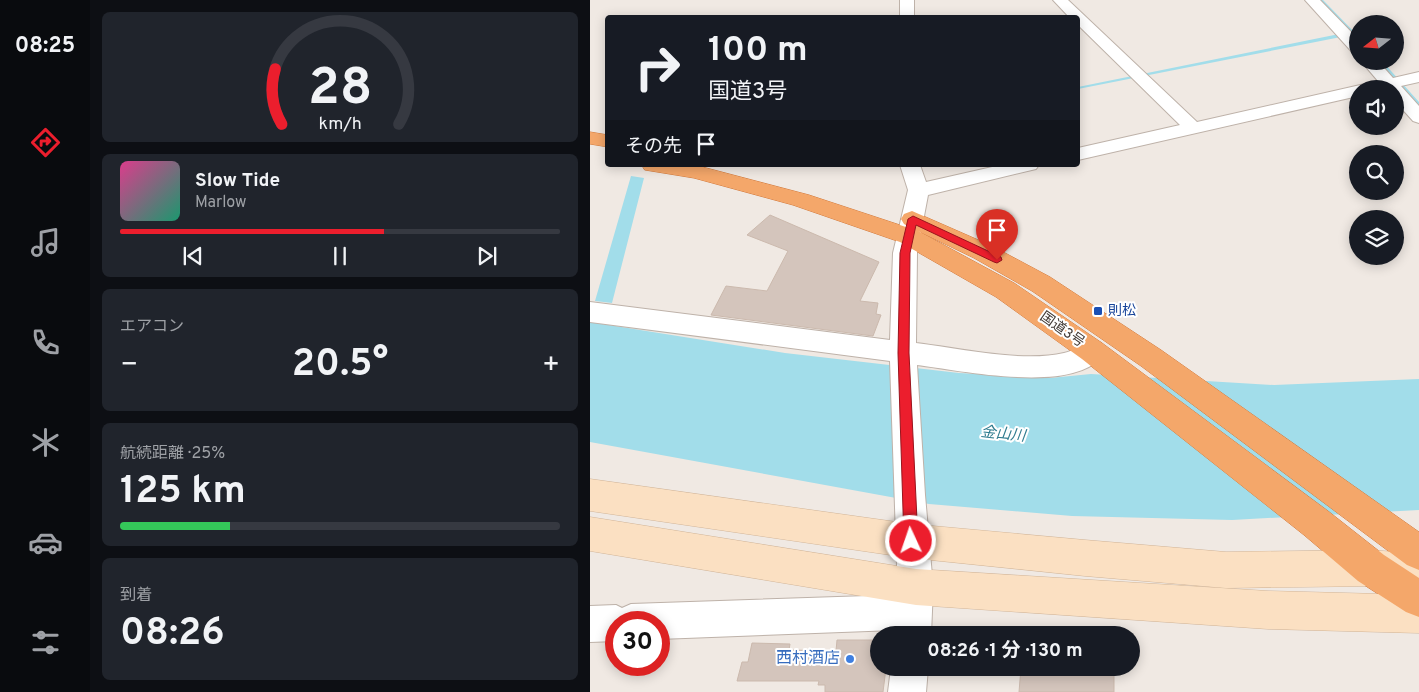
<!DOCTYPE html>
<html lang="ja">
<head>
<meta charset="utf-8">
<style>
  body { margin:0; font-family:Overpass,"Noto Sans JP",sans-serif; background:#20242c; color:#f1f3f6; height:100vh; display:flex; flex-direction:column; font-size:19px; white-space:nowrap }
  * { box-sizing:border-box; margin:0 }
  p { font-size:16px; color:#9ea1a6 }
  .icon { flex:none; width:28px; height:28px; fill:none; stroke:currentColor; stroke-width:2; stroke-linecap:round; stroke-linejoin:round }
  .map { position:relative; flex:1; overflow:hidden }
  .side { display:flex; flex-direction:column; gap:12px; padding:12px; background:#0d0f14; width:500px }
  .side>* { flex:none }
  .banner { position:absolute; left:15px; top:15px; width:475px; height:152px; border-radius:5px; box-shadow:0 2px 12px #0003; background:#171b24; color:#f1f3f6; overflow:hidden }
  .needle { width:32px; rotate:253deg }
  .tools { position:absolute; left:759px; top:15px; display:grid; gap:10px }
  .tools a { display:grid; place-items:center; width:55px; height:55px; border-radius:50%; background:#171b24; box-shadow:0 2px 12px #0003; font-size:25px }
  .speed { position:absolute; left:15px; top:611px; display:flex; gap:10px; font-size:25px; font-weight:700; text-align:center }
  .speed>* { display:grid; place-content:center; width:65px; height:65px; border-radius:50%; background:#171b24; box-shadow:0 2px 12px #0003; line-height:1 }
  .speed .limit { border:8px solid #d22; background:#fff; color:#111 }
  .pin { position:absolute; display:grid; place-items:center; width:42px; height:42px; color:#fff; margin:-51px -21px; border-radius:50% 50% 50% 0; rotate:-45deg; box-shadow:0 0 5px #0007 }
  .pin .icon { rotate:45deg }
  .me { position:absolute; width:55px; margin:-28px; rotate:357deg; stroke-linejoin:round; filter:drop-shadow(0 0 4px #0008) }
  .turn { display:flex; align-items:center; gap:18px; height:105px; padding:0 20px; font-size:22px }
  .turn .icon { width:65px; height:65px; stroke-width:2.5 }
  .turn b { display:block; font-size:35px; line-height:42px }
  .then { display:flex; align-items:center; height:48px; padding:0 20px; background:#0003; gap:10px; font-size:19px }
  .big { font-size:38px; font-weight:700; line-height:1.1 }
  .side .card { flex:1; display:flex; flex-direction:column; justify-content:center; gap:8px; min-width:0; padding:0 18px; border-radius:8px; background:#20242c }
  .side .dial { align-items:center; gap:0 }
  .dial svg { height:130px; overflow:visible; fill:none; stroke:#363941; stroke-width:7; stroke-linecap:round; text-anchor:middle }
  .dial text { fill:#f1f3f6; stroke:none }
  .song { display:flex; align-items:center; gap:15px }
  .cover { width:60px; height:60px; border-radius:8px; background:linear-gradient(135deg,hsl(330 70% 55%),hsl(160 70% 35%)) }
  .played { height:5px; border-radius:2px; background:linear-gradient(90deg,#ec1e2d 60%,#363941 60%) }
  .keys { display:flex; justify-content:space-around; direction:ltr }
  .heat { display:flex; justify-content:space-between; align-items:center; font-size:28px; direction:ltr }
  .charge { height:8px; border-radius:4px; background:linear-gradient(90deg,#34c759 25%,#363941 0) }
  .trip { position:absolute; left:280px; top:626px; width:270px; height:50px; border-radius:25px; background:#171b24; box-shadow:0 2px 12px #0003; font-weight:700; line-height:50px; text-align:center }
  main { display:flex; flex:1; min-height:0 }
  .tabs { display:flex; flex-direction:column; width:90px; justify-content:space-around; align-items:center; background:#090b0e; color:#9ea1a6 }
  .tabs .icon { width:35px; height:35px }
  .tabs .on { color:#ec1e2d }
  .tabs b { font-size:22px; color:#f1f3f6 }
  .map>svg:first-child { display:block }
  .water { fill:#a2ddea }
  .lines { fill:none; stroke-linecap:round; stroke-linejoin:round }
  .stream { fill:#a2ddea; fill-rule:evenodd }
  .building { fill:#d4c5bc; stroke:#cbb9ad }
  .street-casing { stroke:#beb2a9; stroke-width:2 }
  .secondary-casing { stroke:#d1b497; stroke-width:1 }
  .highway-casing { stroke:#d2793b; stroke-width:1 }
  .street { fill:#fff; fill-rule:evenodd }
  .secondary { fill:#fbe0c2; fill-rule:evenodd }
  .highway { fill:#f4a76a; fill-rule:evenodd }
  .route { fill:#ec1e2d; stroke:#99141d }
  .transit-dot { fill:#1a4fb4; stroke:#fff; stroke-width:2 }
  .shop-dot { fill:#3f7fe0; stroke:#fff; stroke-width:2 }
  .labels { text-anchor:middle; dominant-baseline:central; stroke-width:4; stroke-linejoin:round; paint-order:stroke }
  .transit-label { font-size:14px; fill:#164399; stroke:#fff; text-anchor:start }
  .street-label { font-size:14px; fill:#413934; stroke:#fff }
  .water-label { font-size:15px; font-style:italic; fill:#307c8f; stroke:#fff }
  .near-shop-label { font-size:16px; fill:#366cbe; stroke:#fff; text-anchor:end }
</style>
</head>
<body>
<main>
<nav class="tabs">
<b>08:25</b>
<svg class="icon on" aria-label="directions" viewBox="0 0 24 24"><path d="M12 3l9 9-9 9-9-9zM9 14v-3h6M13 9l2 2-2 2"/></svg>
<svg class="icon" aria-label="music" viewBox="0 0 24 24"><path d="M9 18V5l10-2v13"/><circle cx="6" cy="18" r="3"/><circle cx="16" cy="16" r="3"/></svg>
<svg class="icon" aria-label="phone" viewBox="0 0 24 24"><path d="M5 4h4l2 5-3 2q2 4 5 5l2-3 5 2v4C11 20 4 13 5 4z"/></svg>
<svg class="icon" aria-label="climate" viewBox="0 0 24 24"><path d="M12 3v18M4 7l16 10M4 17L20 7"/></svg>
<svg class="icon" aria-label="car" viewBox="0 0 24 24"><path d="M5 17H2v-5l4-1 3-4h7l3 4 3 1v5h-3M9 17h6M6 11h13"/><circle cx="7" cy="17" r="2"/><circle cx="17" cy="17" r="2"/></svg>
<svg class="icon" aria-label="filters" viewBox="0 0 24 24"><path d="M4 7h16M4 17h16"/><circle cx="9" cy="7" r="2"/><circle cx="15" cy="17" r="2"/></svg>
</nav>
<section class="side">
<div class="card dial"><svg viewBox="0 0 100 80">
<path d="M14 69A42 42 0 1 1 86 69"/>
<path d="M14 69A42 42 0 0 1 10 35" stroke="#ec1e2d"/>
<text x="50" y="56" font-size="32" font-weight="700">28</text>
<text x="50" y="72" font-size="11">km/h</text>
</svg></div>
<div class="card">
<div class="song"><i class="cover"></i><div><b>Slow Tide</b><p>Marlow</p></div></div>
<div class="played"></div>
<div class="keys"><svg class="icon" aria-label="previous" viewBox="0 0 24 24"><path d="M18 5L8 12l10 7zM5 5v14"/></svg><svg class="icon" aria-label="pause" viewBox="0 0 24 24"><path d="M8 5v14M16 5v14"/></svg><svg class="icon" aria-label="next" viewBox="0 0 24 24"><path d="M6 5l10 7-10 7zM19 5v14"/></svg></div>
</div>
<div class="card"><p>エアコン</p>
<div class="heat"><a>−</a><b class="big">20.5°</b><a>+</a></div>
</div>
<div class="card"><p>航続距離 · 25%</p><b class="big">125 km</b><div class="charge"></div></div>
<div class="card"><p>到着</p><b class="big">08:26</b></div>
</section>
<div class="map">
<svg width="829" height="692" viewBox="0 0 829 692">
  <rect width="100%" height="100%" fill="#f0e9e3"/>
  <path class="water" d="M41 176 54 178 22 303 5 301Z
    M0 322 195 353 369 373 460 378 501 374 684 385 829 379V510L642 520 482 516 339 504 0 442Z"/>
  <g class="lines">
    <path class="stream" d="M729 0H733L766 34V36H762L761 35 488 89V87L759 32Z
      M787 61H792L829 102V107L827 106Z"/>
  </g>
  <path class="building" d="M180 215 289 262 270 301 288 303 286 314 291 315 283 336 121 315 136 286 177 291 198 251 157 235Z
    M247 640H289V668H296L293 692H235V685H228L229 681H147L152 662H158L162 643 200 644 199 650 246 651Z
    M431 668H524V692H429Z"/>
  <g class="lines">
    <defs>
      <path id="street" d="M310 0H324V18H310Z
        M463 0H478L607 122 788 81 771 61H788L803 78 829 72V82L811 86 829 106V123L823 121 805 101V89H768V96L488 160V148L590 125 488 25V18H480Z
        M715 0H730L768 39V54L762 52Z
        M310 165H330L336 182 411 165H449L446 169 338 195 327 253 326 343C370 348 432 363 474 353 484 351 492 344 502 340L511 343 515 351C492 397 369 370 327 365L335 495 343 587 341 635H305V630L69 639V622H26V641L0 642V606L26 605 32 608 41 604 308 595 300 361 0 322V302L300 340 303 253 318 190Z
        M301 668H338L336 692H298Z"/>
      <path id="secondary" d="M0 479 321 524 495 540 636 552 781 550 829 554V590L781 586 636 588 495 576 321 558 0 511Z
        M0 517 326 569 678 591 829 595V633L678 629 326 605 0 551Z"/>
      <path id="highway" d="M0 132 18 135V147L0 144Z
        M52 165H105L219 195 325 230 314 224 311 219 314 214 322 211 402 246 460 277 571 350 829 532V570L817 565 551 366 442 291 384 258 328 231 424 283 512 343 738 511 794 555 829 578V617L816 612 768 581 714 535 492 359 406 297 310 242 203 205 104 178 55 170Z"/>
    </defs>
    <use href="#street" class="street-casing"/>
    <use href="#secondary" class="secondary-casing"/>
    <use href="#highway" class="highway-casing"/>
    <use href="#street" class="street"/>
    <use href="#secondary" class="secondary"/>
    <use href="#highway" class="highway"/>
  </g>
  <path class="route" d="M323 216 411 257 412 260 407 263 404 262 326 225 320 253 319 353 328 541 326 546 321 548 316 546 314 541 308 353 310 253 318 219Z"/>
  <rect class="transit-dot" x="503" y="306" width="10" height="10" rx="2.5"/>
  <circle class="shop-dot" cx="260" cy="659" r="5"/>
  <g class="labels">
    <g class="transit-label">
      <text x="518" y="311">則松</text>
    </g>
    <g class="street-label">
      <text transform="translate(472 330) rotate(35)">国道3号</text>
    </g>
    <g class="water-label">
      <text transform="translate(413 435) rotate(6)">金山川</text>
    </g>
    <g class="near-shop-label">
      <text x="250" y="659">西村酒店</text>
    </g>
  </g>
</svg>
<div class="tools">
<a><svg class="needle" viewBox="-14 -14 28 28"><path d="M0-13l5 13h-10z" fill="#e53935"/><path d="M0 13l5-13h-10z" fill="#9ea1a6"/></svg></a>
<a><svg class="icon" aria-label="sound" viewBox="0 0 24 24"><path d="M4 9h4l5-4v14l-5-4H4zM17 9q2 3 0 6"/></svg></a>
<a><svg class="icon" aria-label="search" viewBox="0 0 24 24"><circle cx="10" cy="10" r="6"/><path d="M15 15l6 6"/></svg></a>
<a><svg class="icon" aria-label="layers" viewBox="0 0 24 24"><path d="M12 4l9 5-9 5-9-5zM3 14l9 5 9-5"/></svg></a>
</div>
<div class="speed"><div class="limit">30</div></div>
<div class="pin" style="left:407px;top:260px;background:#d93025"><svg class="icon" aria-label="arrive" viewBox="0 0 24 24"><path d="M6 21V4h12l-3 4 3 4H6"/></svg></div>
<svg class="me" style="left:321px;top:541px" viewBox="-20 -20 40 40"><circle r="17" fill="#ec1e2d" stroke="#fff" stroke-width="3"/><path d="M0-11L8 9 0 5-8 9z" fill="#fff"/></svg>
<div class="trip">08:26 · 1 分 · 130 m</div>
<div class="banner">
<div class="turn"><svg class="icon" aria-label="right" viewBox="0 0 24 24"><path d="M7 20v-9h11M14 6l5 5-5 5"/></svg><div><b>100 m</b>国道3号</div></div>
<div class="then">その先<svg class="icon" aria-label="arrive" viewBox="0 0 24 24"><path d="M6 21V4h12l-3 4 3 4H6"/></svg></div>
</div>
</div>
</main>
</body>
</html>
